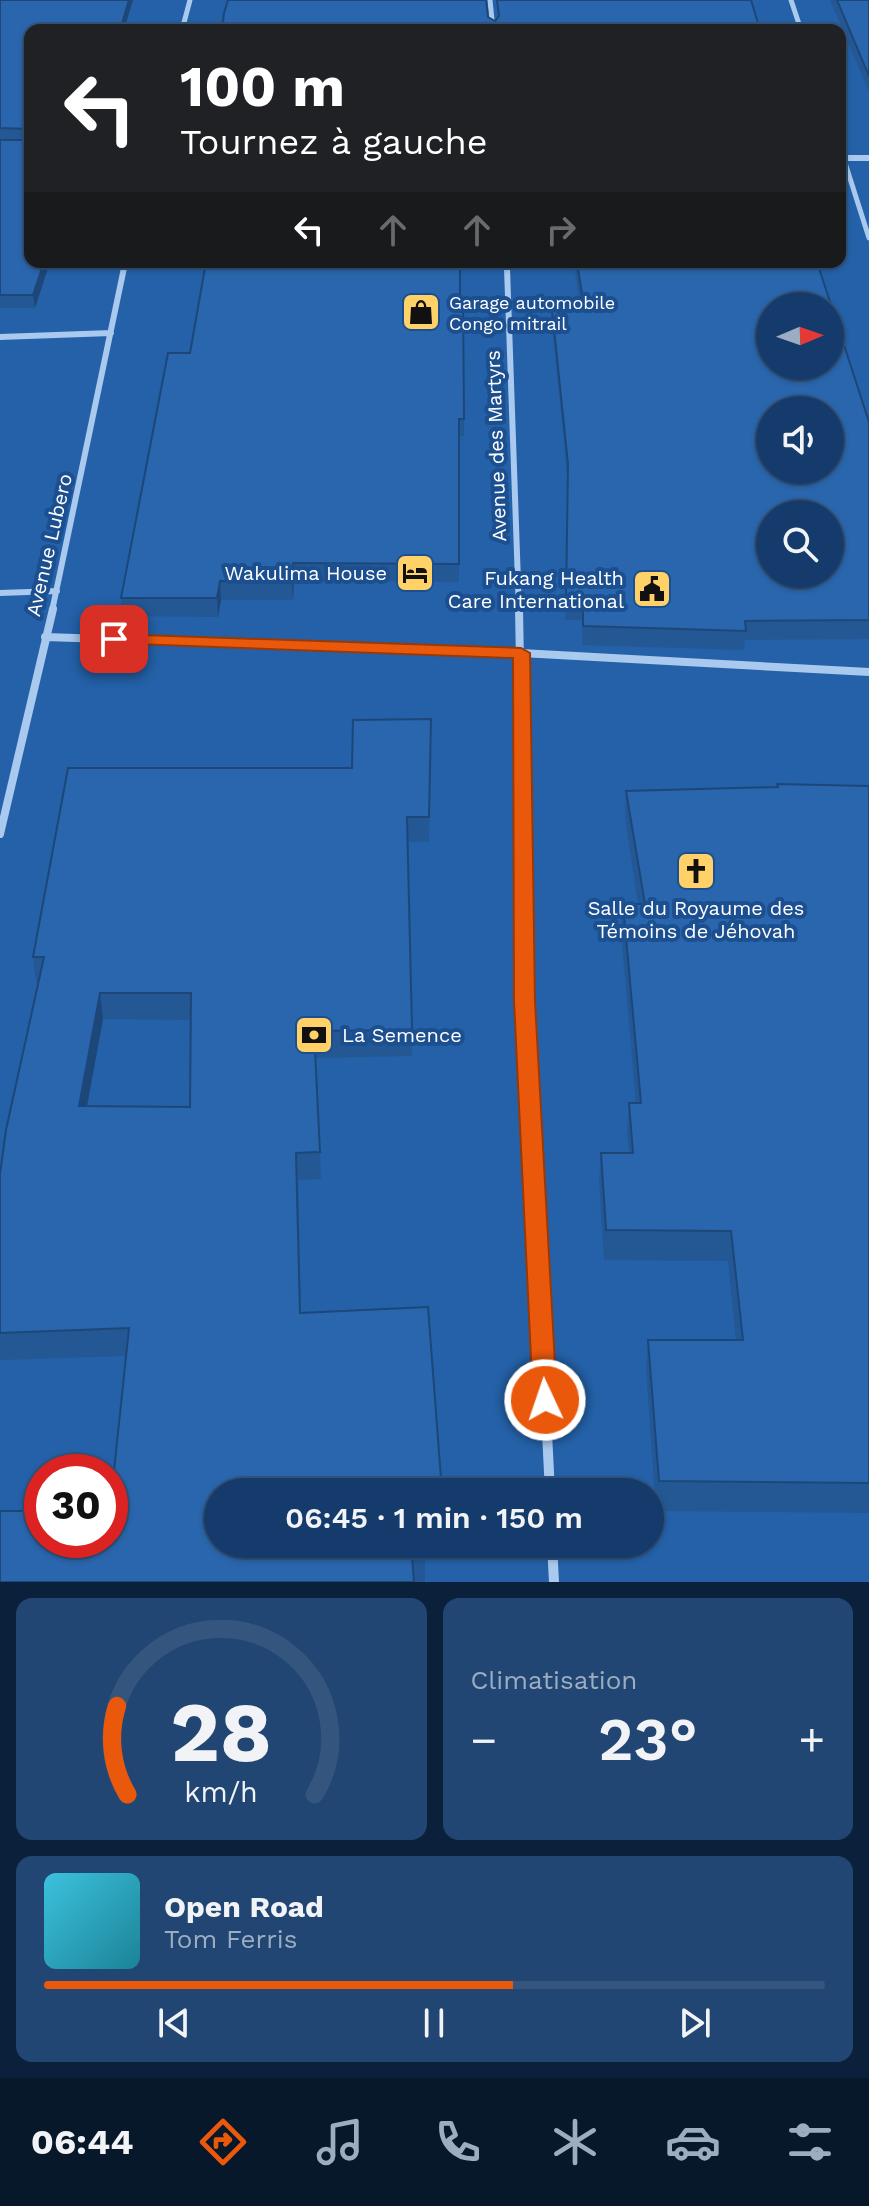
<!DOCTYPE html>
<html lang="fr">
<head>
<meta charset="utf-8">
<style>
  body { margin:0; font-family:"Work Sans",sans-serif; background:#214673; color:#f1f3f6; height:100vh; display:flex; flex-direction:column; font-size:30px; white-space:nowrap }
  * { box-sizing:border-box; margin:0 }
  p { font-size:26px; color:#9dadc1 }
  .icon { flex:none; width:44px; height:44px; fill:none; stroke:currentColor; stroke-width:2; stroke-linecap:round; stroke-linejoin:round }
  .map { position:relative; height:1582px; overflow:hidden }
  .drawer { display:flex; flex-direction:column; gap:16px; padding:16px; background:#0b203b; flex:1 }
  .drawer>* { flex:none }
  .guide { position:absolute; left:24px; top:24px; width:822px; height:244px; border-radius:16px; box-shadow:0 2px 6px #0004,0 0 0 2px #33557e; background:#202124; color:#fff; overflow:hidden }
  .needle { width:52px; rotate:88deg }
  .tools { position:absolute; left:756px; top:292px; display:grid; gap:16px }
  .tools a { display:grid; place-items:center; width:88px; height:88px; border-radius:50%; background:#143b6b; box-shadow:0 2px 6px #0004,0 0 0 2px #33557e; font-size:40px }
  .speed { position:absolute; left:24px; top:1454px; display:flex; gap:16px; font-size:40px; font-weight:700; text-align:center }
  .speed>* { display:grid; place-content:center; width:104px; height:104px; border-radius:50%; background:#143b6b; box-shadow:0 2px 6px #0004,0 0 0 2px #33557e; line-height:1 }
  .speed .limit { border:12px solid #d22; background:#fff; color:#111 }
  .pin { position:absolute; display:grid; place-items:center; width:68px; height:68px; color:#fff; margin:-34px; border-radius:16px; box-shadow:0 4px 12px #0006 }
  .me { position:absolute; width:88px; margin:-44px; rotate:357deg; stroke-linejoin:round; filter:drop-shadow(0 0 6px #0008) }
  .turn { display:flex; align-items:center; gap:28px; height:168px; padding:0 24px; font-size:36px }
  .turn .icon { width:104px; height:104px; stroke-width:2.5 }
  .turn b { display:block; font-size:56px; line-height:68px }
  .lanes { display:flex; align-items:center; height:76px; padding:0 24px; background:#0003; justify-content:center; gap:40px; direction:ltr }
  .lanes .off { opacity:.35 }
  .big { font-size:60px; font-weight:600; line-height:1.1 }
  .drawer .widget { flex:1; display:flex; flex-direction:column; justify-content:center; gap:12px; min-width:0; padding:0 28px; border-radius:16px; background:#214673 }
  .drawer .dial { align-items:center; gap:0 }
  .dial svg { height:208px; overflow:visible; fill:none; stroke:#33557e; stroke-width:7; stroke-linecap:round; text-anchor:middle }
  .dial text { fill:#f1f3f6; stroke:none }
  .song { display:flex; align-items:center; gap:24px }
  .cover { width:96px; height:96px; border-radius:12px; background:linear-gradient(135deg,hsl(190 70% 55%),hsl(190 70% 35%)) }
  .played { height:8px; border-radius:4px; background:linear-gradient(90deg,#ea580c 60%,#33557e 60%) }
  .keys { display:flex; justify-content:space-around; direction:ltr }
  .heat { display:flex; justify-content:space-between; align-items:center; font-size:44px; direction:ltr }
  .drawer .tiles { flex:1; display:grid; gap:16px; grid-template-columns:1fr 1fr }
  .widget:last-child { grid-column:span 2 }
  .trip { position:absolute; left:204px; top:1478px; width:460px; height:80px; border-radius:40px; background:#143b6b; box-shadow:0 2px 6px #0004,0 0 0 2px #33557e; font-weight:600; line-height:80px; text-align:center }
  .tabs { display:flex; height:128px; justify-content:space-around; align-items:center; background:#08182b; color:#9dadc1 }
  .tabs .icon { width:56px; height:56px }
  .tabs .selected { color:#ea580c }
  .tabs b { font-size:36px; color:#f1f3f6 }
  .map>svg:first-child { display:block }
  .green { fill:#2461a8; fill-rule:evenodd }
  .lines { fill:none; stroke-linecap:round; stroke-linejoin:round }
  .minor-far3 { stroke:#a9c9ee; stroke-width:5 }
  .minor-far2 { stroke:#a9c9ee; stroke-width:6 }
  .minor-far1 { stroke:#a9c9ee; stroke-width:8 }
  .minor { stroke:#a9c9ee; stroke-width:10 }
  .tertiary { fill:#a9c9ee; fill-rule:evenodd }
  .wall { fill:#245895; fill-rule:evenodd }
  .shaded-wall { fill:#1d4779 }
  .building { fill:#2a66ad; stroke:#1d4779; stroke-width:2; fill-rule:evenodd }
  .route { fill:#ea580c; stroke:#983908; stroke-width:2 }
  .labels { text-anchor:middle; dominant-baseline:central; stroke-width:8; stroke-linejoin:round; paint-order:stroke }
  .far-poi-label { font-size:18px; fill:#fff; stroke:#1b4f8f; text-anchor:start }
  .street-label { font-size:20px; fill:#fff; stroke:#1b4f8f }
  .poi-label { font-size:20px; fill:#fff; stroke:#1b4f8f; text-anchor:end }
</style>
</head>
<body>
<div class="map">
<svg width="869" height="1582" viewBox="0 0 869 1582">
  <rect width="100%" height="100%" fill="#1b4f8f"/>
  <path class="green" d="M0 0H869V1582H0ZM30 30H840V262H30ZM770 306H830V366H770ZM770 410H830V470H770ZM770 514H830V574H770ZM42 1472H110V1540H42ZM218 1492H650V1544H218Z"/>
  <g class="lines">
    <path class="minor-far3" d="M490 0 493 30
      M791 0 801 30
      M182 30 190 0
      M840 147 869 238
      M507 262V270
      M123 270 125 262"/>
    <path class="minor-far2" d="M507 268 519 611
      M0 337 111 333
      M0 593 57 591
      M52 611 124 268"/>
    <path class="minor-far1" d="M519 609 527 1040
      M45 637 521 653 869 672
      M0 834 53 609"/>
    <path class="minor" d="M527 1038 550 1492
      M552 1544 554 1582"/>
    <path class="tertiary" d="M840 155H869V161H840Z"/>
  </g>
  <path class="wall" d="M0 0 30 30V262H52V265H49L35 308H0Z
    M830 0H869V92Z
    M574 262H817L869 422V639L745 640 744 650 582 645V620H565L568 482 551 316V300H579Z
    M460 300 464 419V436H459V582L294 581 293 600H221L218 617 122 616 121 598 190 353Z
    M431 719 429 842H407L412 1056 316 1058 321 1179 298 1180 301 1313 218 1544H445V1556L425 1558V1582H0L110 1540 126 1356 0 1360V1174L38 983H36L33 957 352 768ZM103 1019 191 1020 190 1107 87 1106Z
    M777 784 869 786V1513L656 1511 646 1370 648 1340H736L728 1261 604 1260 599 1182 601 1153H629L627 1132 629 1103H636L621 932 623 904H638L625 818 626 791 777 787Z"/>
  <path class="shaded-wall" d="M129 0H133L124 30H120Z
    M44 262H49V265L35 308 33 295Z
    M293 563 294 581 293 600 292 582Z
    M220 581 221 600 218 617 217 598Z
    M100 993 103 1019 82 1133 79 1106Z"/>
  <path class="building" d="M0 0H129L120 30H30V129L0 128Z
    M228 0H486L488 17 495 21 499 16 497 0H751L760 30H222L224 13Z
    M837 0H869V76Z
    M30 134V262H44L33 295H0V140H29Z
    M206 262H460V300H463L464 419H459V564L293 563 292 582 220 581 217 598H121L168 353H190Z
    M577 262H817L869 422V620L745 621 746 631 583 626V602L566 601 568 464 551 300H583ZM770 306H830V366H770ZM770 410H830V470H770ZM770 514H830V574H770Z
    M431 719 429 817H407L412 1030 314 1031 320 1152 296 1153 300 1313 428 1307 442 1492H218V1544H424L425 1556H412L414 1582H0V1511H42V1540H110V1509L129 1328 0 1333V1174L6 1130 44 957H33L68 768H352L353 720ZM100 993H191L190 1107 79 1106Z
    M777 784 869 786V1483L659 1481 648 1340H743L731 1231 606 1230 601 1153H633L629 1103H641L623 904H645L626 791 778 787Z"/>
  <path class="route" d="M114 634 521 648 530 653 535 1001 557 1400 553 1407 545 1410 536 1407 533 1400 514 1001 513 658 108 643 105 639 108 636Z"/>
  <defs>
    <symbol id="shop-square" viewBox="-11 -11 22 22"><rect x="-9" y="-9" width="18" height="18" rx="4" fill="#ffd166" stroke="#1b4f8f"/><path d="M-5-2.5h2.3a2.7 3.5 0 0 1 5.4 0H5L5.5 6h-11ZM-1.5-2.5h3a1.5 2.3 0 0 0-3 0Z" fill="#111"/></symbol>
    <symbol id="hotel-square" viewBox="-11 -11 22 22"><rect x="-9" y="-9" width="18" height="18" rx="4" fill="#ffd166" stroke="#1b4f8f"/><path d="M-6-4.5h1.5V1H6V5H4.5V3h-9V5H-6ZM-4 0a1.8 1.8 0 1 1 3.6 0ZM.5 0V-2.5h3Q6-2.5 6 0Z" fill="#111"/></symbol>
    <symbol id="civic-square" viewBox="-11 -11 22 22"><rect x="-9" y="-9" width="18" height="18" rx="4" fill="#ffd166" stroke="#1b4f8f"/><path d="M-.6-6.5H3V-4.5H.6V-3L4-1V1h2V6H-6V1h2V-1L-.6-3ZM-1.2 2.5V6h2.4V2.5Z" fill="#111"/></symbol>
    <symbol id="church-square" viewBox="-11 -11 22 22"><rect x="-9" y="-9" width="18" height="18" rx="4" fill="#ffd166" stroke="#1b4f8f"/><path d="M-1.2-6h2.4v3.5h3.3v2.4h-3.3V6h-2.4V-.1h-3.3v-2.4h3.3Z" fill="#111"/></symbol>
    <symbol id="bank-square" viewBox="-11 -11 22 22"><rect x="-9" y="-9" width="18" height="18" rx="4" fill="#ffd166" stroke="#1b4f8f"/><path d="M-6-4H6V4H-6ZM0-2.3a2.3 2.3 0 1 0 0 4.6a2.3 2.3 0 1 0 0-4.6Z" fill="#111"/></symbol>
  </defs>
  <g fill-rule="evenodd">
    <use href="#shop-square" x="399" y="290" width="44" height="44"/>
    <use href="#hotel-square" x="393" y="551" width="44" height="44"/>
    <use href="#civic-square" x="630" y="567" width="44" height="44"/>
    <use href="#church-square" x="674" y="849" width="44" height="44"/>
    <use href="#bank-square" x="292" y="1013" width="44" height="44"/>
  </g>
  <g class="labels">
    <g class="far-poi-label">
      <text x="449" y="302">Garage automobile<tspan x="449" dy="21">Congo mitrail</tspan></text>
    </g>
    <g class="street-label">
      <text transform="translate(496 446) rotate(-92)">Avenue des Martyrs</text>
      <text transform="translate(49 545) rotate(-77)">Avenue Lubero</text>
    </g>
    <g class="poi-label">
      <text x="387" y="573">Wakulima House</text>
      <text x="624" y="578">Fukang Health<tspan x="624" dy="23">Care International</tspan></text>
      <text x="696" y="908" text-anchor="middle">Salle du Royaume des<tspan x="696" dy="23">Témoins de Jéhovah</tspan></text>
      <text x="342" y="1035" text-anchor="start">La Semence</text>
    </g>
  </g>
</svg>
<div class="tools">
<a><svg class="needle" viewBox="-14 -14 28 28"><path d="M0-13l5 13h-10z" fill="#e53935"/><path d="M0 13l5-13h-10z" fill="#9dadc1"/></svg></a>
<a><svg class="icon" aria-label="sound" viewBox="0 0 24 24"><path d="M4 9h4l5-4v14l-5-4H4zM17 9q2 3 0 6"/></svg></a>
<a><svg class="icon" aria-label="search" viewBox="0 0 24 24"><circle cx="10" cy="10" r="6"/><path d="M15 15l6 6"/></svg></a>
</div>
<div class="speed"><div class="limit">30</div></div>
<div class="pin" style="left:114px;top:639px;background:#d93025"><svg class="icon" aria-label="arrive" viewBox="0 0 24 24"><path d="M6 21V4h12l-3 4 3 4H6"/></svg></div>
<svg class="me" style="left:545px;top:1400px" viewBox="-20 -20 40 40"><circle r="17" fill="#ea580c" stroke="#fff" stroke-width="3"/><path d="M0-11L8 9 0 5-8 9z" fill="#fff"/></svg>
<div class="trip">06:45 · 1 min · 150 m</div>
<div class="guide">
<div class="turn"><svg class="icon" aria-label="left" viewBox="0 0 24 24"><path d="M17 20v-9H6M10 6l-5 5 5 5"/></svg><div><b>100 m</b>Tournez à gauche</div></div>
<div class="lanes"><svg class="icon" aria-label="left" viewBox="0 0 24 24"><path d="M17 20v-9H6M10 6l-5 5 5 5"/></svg><svg class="icon off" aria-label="ahead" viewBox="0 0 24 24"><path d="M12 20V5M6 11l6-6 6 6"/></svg><svg class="icon off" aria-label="ahead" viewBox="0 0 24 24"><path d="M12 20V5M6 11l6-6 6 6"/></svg><svg class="icon off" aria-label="right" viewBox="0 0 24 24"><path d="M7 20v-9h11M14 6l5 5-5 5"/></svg></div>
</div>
</div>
<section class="drawer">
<div class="tiles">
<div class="widget dial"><svg viewBox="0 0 100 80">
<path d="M14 69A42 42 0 1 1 86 69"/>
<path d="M14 69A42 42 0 0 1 10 35" stroke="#ea580c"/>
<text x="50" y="56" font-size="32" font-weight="700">28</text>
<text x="50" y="72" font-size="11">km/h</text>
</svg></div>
<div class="widget"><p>Climatisation</p>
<div class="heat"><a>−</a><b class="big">23°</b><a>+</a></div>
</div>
<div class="widget">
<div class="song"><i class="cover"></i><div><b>Open Road</b><p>Tom Ferris</p></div></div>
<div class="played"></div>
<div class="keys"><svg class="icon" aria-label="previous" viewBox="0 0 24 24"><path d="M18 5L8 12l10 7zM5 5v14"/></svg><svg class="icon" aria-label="pause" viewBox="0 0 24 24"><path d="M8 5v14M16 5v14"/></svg><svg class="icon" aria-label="next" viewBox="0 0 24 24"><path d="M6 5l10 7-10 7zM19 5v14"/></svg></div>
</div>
</div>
</section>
<nav class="tabs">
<b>06:44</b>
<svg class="icon selected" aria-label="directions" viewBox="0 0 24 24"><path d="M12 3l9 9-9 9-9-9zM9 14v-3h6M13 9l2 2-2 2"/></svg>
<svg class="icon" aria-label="music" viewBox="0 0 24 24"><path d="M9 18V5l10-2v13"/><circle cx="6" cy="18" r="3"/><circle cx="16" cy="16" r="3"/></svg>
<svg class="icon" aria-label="phone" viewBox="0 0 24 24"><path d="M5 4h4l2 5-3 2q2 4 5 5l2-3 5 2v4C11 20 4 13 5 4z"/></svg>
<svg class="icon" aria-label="climate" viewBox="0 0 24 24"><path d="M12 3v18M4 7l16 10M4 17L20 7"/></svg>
<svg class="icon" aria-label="car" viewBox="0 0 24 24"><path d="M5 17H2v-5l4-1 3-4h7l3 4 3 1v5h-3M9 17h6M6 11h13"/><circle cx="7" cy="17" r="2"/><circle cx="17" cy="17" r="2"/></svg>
<svg class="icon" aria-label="filters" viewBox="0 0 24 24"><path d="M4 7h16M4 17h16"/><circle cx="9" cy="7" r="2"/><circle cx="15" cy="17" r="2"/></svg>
</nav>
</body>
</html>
